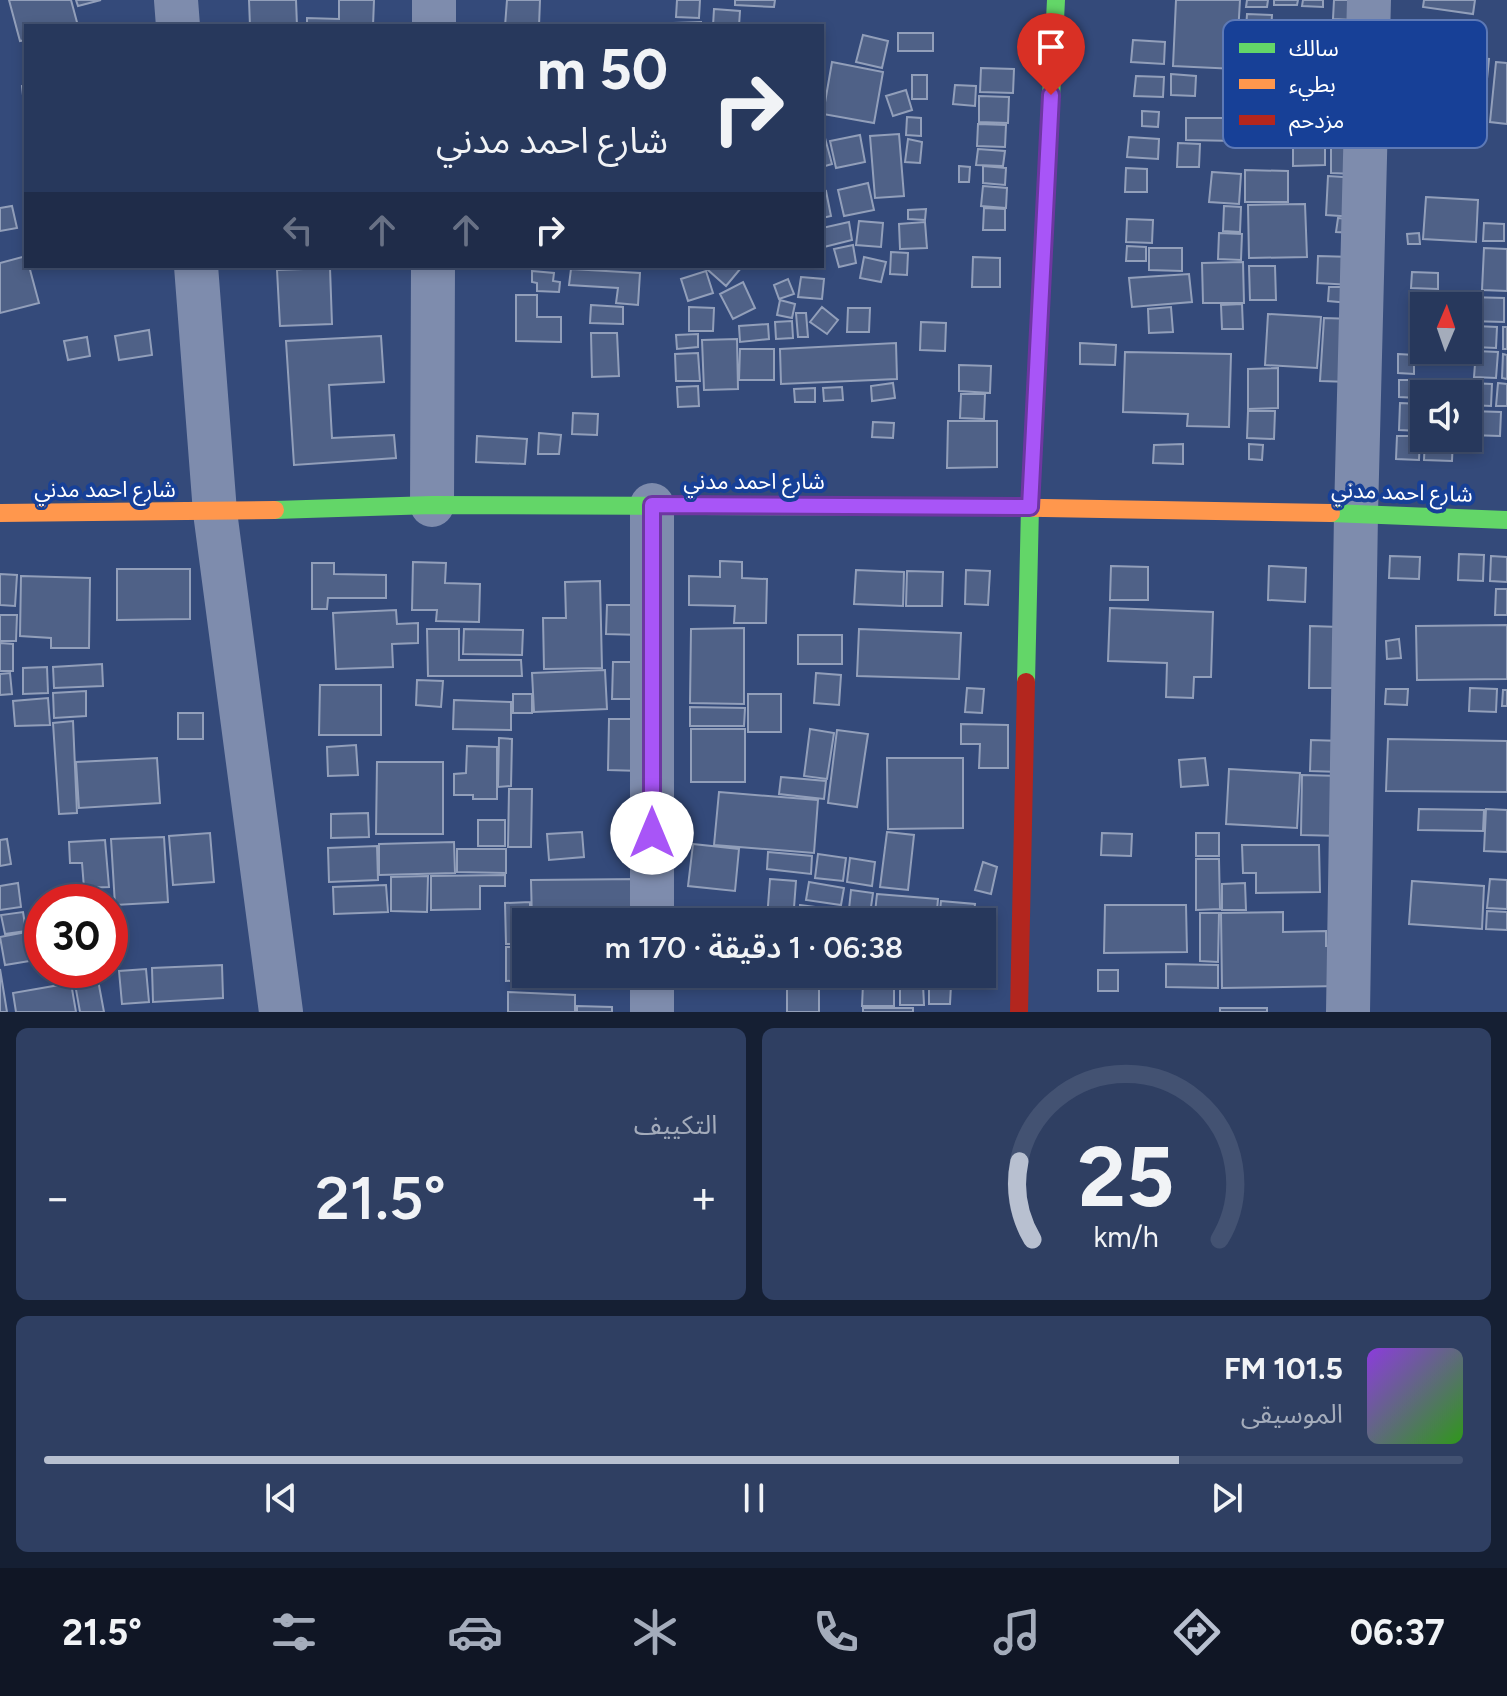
<!DOCTYPE html>
<html lang="ar">
<head>
<meta charset="utf-8">
<style>
  body { margin:0; font-family:Figtree,"Noto Sans Arabic",sans-serif; background:#2f3f62; color:#f1f3f6; direction:rtl; height:100vh; display:flex; flex-direction:column; font-size:30px; white-space:nowrap }
  * { box-sizing:border-box; margin:0 }
  p { font-size:26px; color:#a4acbb }
  .icon { flex:none; width:44px; height:44px; fill:none; stroke:currentColor; stroke-width:2; stroke-linecap:round; stroke-linejoin:round }
  .map { position:relative; height:1012px; overflow:hidden; direction:ltr }
  .drawer { display:flex; flex-direction:column; gap:16px; padding:16px; background:#151f33; flex:1 }
  .drawer>* { flex:none }
  .top-card { position:absolute; left:24px; top:24px; width:800px; height:244px; border-radius:0px; box-shadow:0 4px 12px #0003,0 0 0 2px #435272; direction:rtl; background:#27385c; color:#f1f3f6; overflow:hidden }
  .needle { width:52px; rotate:2deg }
  .fabs { position:absolute; left:1410px; top:292px; display:grid; gap:16px }
  .fabs a { display:grid; place-items:center; width:72px; height:72px; border-radius:0px; background:#27385c; box-shadow:0 4px 12px #0003,0 0 0 2px #435272; font-size:40px }
  .speed { position:absolute; left:24px; top:884px; display:flex; gap:16px; font-size:40px; font-weight:700; text-align:center }
  .speed>* { display:grid; place-content:center; width:104px; height:104px; border-radius:50%; background:#27385c; box-shadow:0 4px 12px #0003,0 0 0 2px #435272; line-height:1 }
  .speed .limit { border:12px solid #d22; background:#fff; color:#111 }
  .pin { position:absolute; display:grid; place-items:center; width:68px; height:68px; color:#fff; margin:-82px -34px; border-radius:50% 50% 50% 0; rotate:-45deg; box-shadow:0 0 8px #0007 }
  .pin .icon { rotate:45deg }
  .me { position:absolute; width:88px; margin:-44px; rotate:0deg; stroke-linejoin:round; filter:drop-shadow(0 0 6px #0008) }
  .turn { display:flex; align-items:center; gap:28px; height:168px; padding:0 24px; font-size:36px }
  .turn .icon { width:104px; height:104px; stroke-width:2.5 }
  .turn b { display:block; font-size:56px; line-height:68px }
  .lanes { display:flex; align-items:center; height:76px; padding:0 24px; background:#0003; justify-content:center; gap:40px; direction:ltr }
  .lanes .off { opacity:.35 }
  .big { font-size:60px; font-weight:600; line-height:1.1 }
  .drawer .card { flex:1; display:flex; flex-direction:column; justify-content:center; gap:12px; min-width:0; padding:0 28px; border-radius:12px; background:#2f3f62 }
  .drawer .dial { align-items:center; gap:0 }
  .dial svg { height:208px; overflow:visible; fill:none; stroke:#435272; stroke-width:7; stroke-linecap:round; text-anchor:middle }
  .dial text { fill:#f1f3f6; stroke:none }
  .song { display:flex; align-items:center; gap:24px }
  .cover { width:96px; height:96px; border-radius:12px; background:linear-gradient(135deg,hsl(270 70% 55%),hsl(110 70% 35%)) }
  .played { height:8px; border-radius:4px; background:linear-gradient(90deg,#b8c0d0 80%,#435272 80%) }
  .keys { display:flex; justify-content:space-around; direction:ltr }
  .heat { display:flex; justify-content:space-between; align-items:center; font-size:44px; direction:ltr }
  .drawer .tiles { flex:1; display:grid; gap:16px; grid-template-columns:1fr 1fr }
  .card:last-child { grid-column:span 2 }
  .trip { position:absolute; left:512px; top:908px; width:484px; height:80px; border-radius:0px; background:#27385c; box-shadow:0 4px 12px #0003,0 0 0 2px #435272; font-weight:600; line-height:80px; text-align:center; direction:rtl }
  .menu { display:flex; height:128px; justify-content:space-around; align-items:center; background:#101625; color:#a4acbb }
  .menu .icon { width:56px; height:56px }
  .menu .active { color:#b8c0d0 }
  .menu b { font-size:36px; color:#f1f3f6 }
  .map>svg:first-child { display:block }
  .building { fill:#4f6187; stroke:#929fba; stroke-width:2 }
  .lines { fill:none; stroke-linecap:round; stroke-linejoin:round }
  .street { stroke:#7e8cad; stroke-width:44 }
  .fast { stroke:#63d668; stroke-width:18 }
  .slow { stroke:#ff974d; stroke-width:18 }
  .jam { stroke:#b3261e; stroke-width:18 }
  .route-casing { stroke:#6d37a1; stroke-width:20 }
  .route { stroke:#a855f7; stroke-width:14 }
  .labels { text-anchor:middle; dominant-baseline:central; stroke-width:8; stroke-linejoin:round; paint-order:stroke }
  .street-label { font-size:22px; fill:#fff; stroke:#174097 }
  .key { fill:#174097; stroke:#5d79b6; stroke-width:2 }
  .key-label { font-size:22px; fill:#fff }
</style>
</head>
<body>
<div class="map">
<svg width="1507" height="1012" viewBox="0 0 1507 1012">
  <rect width="100%" height="100%" fill="#344a7a"/>
  <path class="building" d="M9 0H71L78 26H26V40L20 41Z
    M76 0H101L78 6Z
    M249 0H296L297 26H250Z
    M339 0H374L373 26H307V18L339 19Z
    M507 0H540L539 26H505Z
    M677 0H700L699 18 676 17Z
    M735 0H775L774 7 735 5Z
    M1176 0H1240L1236 69 1173 66Z
    M1247 0H1268L1267 7H1246Z
    M1274 0H1298L1297 5H1274Z
    M1303 0H1323V7L1302 6Z
    M1334 0H1356L1355 20 1333 19Z
    M1424 0H1475L1473 14 1423 7Z
    M714 9 740 11 739 26H713Z
    M1247 14 1272 15 1270 48 1245 46Z
    M701 22V26H674V23Z
    M898 33H933V51H898Z
    M863 35 888 41 882 68 856 62Z
    M1133 40 1165 42 1164 64 1131 62Z
    M1454 56 1489 59 1486 89 1451 86Z
    M832 62 883 72 874 123 823 114Z
    M1496 62 1507 63V124L1490 122Z
    M981 68 1014 69 1013 93 980 92Z
    M1171 74 1196 76 1195 96 1171 95Z
    M912 75H927V99H912Z
    M1136 76 1164 77 1163 97 1134 96Z
    M26 85V105H24L22 86Z
    M955 85 976 86 975 106 953 104Z
    M906 90 912 110 893 116 886 96Z
    M979 96 1009 97 1008 123 979 122Z
    M1142 111 1159 112 1158 127 1142 126Z
    M907 117 921 118V136L906 135Z
    M1186 118H1236V141L1186 140Z
    M978 124 1006 125 1005 147 977 146Z
    M1331 131 1356 132V174L1331 173Z
    M899 134 904 196 875 198 870 136Z
    M860 135 865 162 836 168 830 141Z
    M1129 137 1159 139 1158 159 1127 157Z
    M822 138H825L832 164 822 167Z
    M1325 138V165L1293 166V139Z
    M908 139 922 142 920 163 905 162Z
    M1178 143 1200 144 1199 167H1177Z
    M978 149 1005 151 1003 166 976 165Z
    M959 166 970 167 969 182H959Z
    M983 166 1006 168 1005 185 983 183Z
    M1126 168 1147 169V192H1125Z
    M1245 170 1288 171V202H1245Z
    M1212 172 1241 174 1239 204 1209 202Z
    M1328 176 1358 178 1355 217 1326 215Z
    M868 183 874 210 844 216 838 190Z
    M983 186 1007 188 1006 208 981 206Z
    M826 191 831 216 822 218V192Z
    M1426 197 1478 200 1476 242 1423 239Z
    M1305 204 1307 257 1249 258 1248 205Z
    M12 206 17 228 0 231V208Z
    M1224 206 1241 207 1240 232 1223 231Z
    M984 208 1005 209V230H983Z
    M926 209 925 220 908 219V210Z
    M1338 218 1355 220 1354 233 1336 232Z
    M1127 219 1153 220 1152 243 1126 242Z
    M859 221 883 223 881 247 856 245Z
    M849 222 852 240 824 247 822 228Z
    M925 222 927 248 900 249 899 224Z
    M1484 223 1504 224V241H1483Z
    M1219 233 1242 234 1241 260 1218 259Z
    M1419 233 1420 244H1408L1407 234Z
    M853 245 856 263 839 267 834 249Z
    M1127 246 1146 247V261H1126Z
    M1149 248H1182V271L1149 270Z
    M1484 248 1507 249V291L1482 290Z
    M891 252 908 253 907 275 890 274Z
    M26 256V266H29L39 303 0 313V263Z
    M1318 256 1353 257 1352 285 1317 283Z
    M864 257 886 262 881 282 860 278Z
    M973 257 1000 258V287H972Z
    M1243 262 1244 303H1203L1202 263Z
    M711 266H739L741 268 726 286 708 270Z
    M1249 266H1275L1276 300H1250Z
    M330 268 332 324 280 326 277 270Z
    M571 269 640 273 638 305 616 303 618 288 569 285Z
    M532 271 554 273 553 281 560 282 559 292 537 291V283L532 282Z
    M706 271 713 293 688 301 681 279Z
    M1412 272 1438 273V289L1411 288Z
    M1189 274 1192 302 1132 307 1129 278Z
    M801 277 824 279 822 299 798 297Z
    M788 279 794 294 779 299 774 285Z
    M743 282 755 308 733 319 720 294Z
    M1329 287H1350L1349 303 1328 301Z
    M516 295H537V317H561V342L516 341Z
    M1446 297H1463V306H1446Z
    M1468 297 1504 298V322L1468 321Z
    M1409 298 1441 299V306H1424V334H1409Z
    M780 300 795 304 792 318 777 315Z
    M1242 304 1243 329H1222L1221 305Z
    M591 305 623 307V324L590 323Z
    M689 307 714 308 713 331H689Z
    M822 307 838 320 827 334 810 322Z
    M1171 307 1173 332 1149 333 1148 309Z
    M848 308H870L869 332H847Z
    M796 313H806L808 337H798Z
    M1268 314 1321 317 1317 368 1265 365Z
    M1324 318 1353 319 1350 382 1320 381Z
    M792 321 793 338 776 339 775 322Z
    M921 322 946 323 945 351 920 350Z
    M768 324 769 339 740 342 739 326Z
    M1476 326 1497 327 1496 348 1474 347Z
    M1503 327H1507V349H1503Z
    M1468 329H1471L1470 361 1443 360V350H1468Z
    M149 330 152 355 119 360 115 336Z
    M591 333H617L619 376 592 377Z
    M698 334V347L677 349 676 335Z
    M381 336 384 382 329 385 332 438 394 435 396 458 294 465 286 341Z
    M87 337 90 356 68 360 64 341Z
    M737 339 738 389 704 390 702 340Z
    M896 343 897 379 781 384 780 349Z
    M1080 343 1116 345 1115 365 1080 364Z
    M740 349H774V380H739Z
    M1476 351 1498 352 1496 378 1474 377Z
    M1125 352 1231 354 1229 427 1187 426 1188 414 1123 412Z
    M698 353 700 381H676L675 354Z
    M1398 354 1414 355V374L1398 373Z
    M1503 354 1507 355V379L1502 378Z
    M959 365 991 366 990 393 959 391Z
    M1278 368V408L1248 409V369Z
    M1399 380H1419L1418 398 1399 397Z
    M1424 380 1441 382 1440 394H1424V398L1422 397Z
    M1445 381H1465L1464 394H1445Z
    M893 383 895 398 872 401 871 386Z
    M1470 383 1492 384 1491 406 1469 405Z
    M1498 383 1507 384V406H1496Z
    M698 386 699 406 678 407 677 387Z
    M842 387 843 400 824 401 823 388Z
    M815 388V402H795L794 389Z
    M961 394H985L984 419 960 418Z
    M1400 403 1421 404 1420 431 1399 430Z
    M1248 411H1275L1274 439 1247 438Z
    M1470 411 1501 412 1500 436 1469 435Z
    M573 413 598 414 597 435 572 434Z
    M948 421H997V467L947 468Z
    M873 422 894 423 893 438 872 437Z
    M539 433 561 435 559 454H538Z
    M477 436 527 439 525 464 476 462Z
    M1397 436H1420L1419 460 1396 459Z
    M1425 438H1453L1452 461 1424 460Z
    M1183 444V464L1153 463 1154 445Z
    M1249 444 1263 445 1262 460 1249 459Z
    M1459 554 1484 555 1483 581 1458 580Z
    M1390 556 1420 557 1419 579 1389 578Z
    M1491 556 1507 557V582L1490 581Z
    M720 561 742 562V578L767 579 766 623H734L735 606 689 605V576L720 577Z
    M413 562 446 563 445 583 480 584 479 622 436 621 437 610H412Z
    M312 563H334V574L386 575V598H328L327 609H312Z
    M1111 566 1148 567V600H1110Z
    M1269 566 1306 568 1305 602 1268 600Z
    M117 569H190V619L117 620Z
    M856 570 904 572 903 606 854 604Z
    M966 570 990 571 988 605 965 604Z
    M907 571 943 572 942 606H906Z
    M0 574 17 575 15 606 0 605Z
    M21 576 90 578 89 648H51V638L20 636Z
    M600 581 602 668 544 669 543 618H566L565 582Z
    M1496 589H1507V615H1495Z
    M607 605H643L642 635 606 634Z
    M1110 608 1213 612 1211 677H1194L1193 698 1166 697 1167 663 1108 661Z
    M396 610 397 624 418 623V643L392 644 393 667 336 669 333 613Z
    M0 615H17L16 641H0Z
    M1507 625V679L1417 680 1416 626Z
    M1310 626 1340 627 1339 688H1309Z
    M744 628V704L690 703 691 629Z
    M427 629H459V660H521L522 676H428Z
    M464 629 523 630 522 655 463 654Z
    M859 629 961 633 959 679 857 676Z
    M798 635H842V664H798Z
    M1399 639 1401 658 1387 659 1386 641Z
    M0 643 13 644V671H0Z
    M613 662H639V699H612Z
    M102 664 103 686 54 688 53 667Z
    M47 667 48 693 23 694V668Z
    M605 670 607 709 534 712 532 673Z
    M10 673 12 694 0 695V674Z
    M816 673 841 675 839 705 814 703Z
    M417 680 443 681 441 707 416 705Z
    M320 685H381V735H319Z
    M967 688 984 689 982 713 965 712Z
    M1470 688 1497 689 1496 712 1469 711Z
    M1386 689H1408L1407 705 1385 704Z
    M1503 690H1507V706H1502Z
    M86 691V716L54 718 53 693Z
    M513 694H532V713H513Z
    M748 694H781V732H748Z
    M48 698 50 725 15 726 13 701Z
    M454 700 511 702V730L453 729Z
    M690 707 745 708 744 726H690Z
    M178 713H203V739H178Z
    M609 719H642L641 771 608 770Z
    M73 721 77 813 59 814 53 723Z
    M961 724 1008 725V768H979L980 744H961Z
    M691 729H745V782H691Z
    M810 729 834 733 827 779 804 776Z
    M837 730 868 734 857 807 828 803Z
    M499 738 512 739 511 786 498 787Z
    M1388 739 1507 741V792L1386 791Z
    M1311 740 1342 741 1340 772 1310 771Z
    M356 745 358 775 328 776 327 747Z
    M467 746 497 747V799H473V795H454V774L466 773Z
    M157 758 160 803 79 808 76 762Z
    M887 758H963V828L888 829Z
    M1205 758 1208 785 1181 787 1179 760Z
    M377 762H443V834H376Z
    M1229 769 1300 773 1297 828 1226 824Z
    M1302 775 1341 776V836L1301 835Z
    M781 777 826 781 824 799 779 794Z
    M509 789H532L531 847H508Z
    M719 792 818 800 814 853 714 845Z
    M1419 809 1484 810 1483 831 1418 830Z
    M1486 809 1507 810V852L1484 851Z
    M368 813 369 837 331 838V814Z
    M478 820H505V846H478Z
    M582 832 584 857 549 860 547 834Z
    M887 832 914 835 908 890 880 887Z
    M210 833 214 882 173 885 169 836Z
    M1102 833 1132 834 1131 856 1101 855Z
    M1196 833H1219V856H1196Z
    M164 837 168 902 115 905 111 839Z
    M7 839 11 864 0 866V840Z
    M105 840 109 887 84 888 82 863H70L69 842Z
    M454 842 455 873 379 875V844Z
    M693 844 739 849 735 891 688 886Z
    M1242 845H1319L1320 892 1256 893V873H1243Z
    M377 846 378 880 329 882 328 848Z
    M457 849H506V873L457 872Z
    M768 852 812 856 811 874 767 869Z
    M818 854 846 858 843 881 815 878Z
    M850 858 875 862 872 886 847 882Z
    M1196 859H1219L1220 909 1196 910Z
    M983 862 997 867 991 894 975 890Z
    M505 875V886H480V909L431 910V876Z
    M428 876 427 912 391 911V877Z
    M640 879V922H532L531 880Z
    M770 879 796 881 793 921 767 919Z
    M1490 879 1507 880V909L1487 908Z
    M1412 881 1484 886 1482 929 1409 924Z
    M809 882 844 888 841 905 806 900Z
    M18 883 21 907 0 910V886Z
    M1245 883 1246 910H1222V884Z
    M386 885 388 912 334 914 333 887Z
    M851 890 873 893 869 921 848 919Z
    M877 894 938 899 936 922H874Z
    M941 901 975 904 973 922H939Z
    M530 902V922H526V944H506L505 903Z
    M800 905 824 908 823 922 799 921Z
    M1105 905H1186L1187 952 1104 953Z
    M698 907 752 911 751 922H697Z
    M1487 911 1507 912V930L1486 929Z
    M23 912 26 931 5 934 1 915Z
    M1283 912V932L1326 931V946H1338L1339 986 1222 988 1221 913Z
    M1200 913H1219L1218 962 1200 961Z
    M110 922H112L111 958H110Z
    M42 929V959L5 965 0 937Z
    M506 947H526V974H532V980L506 981Z
    M1166 964 1218 965V988L1166 987Z
    M222 965 223 998 153 1002 152 968Z
    M0 969 7 1012H0Z
    M146 969 149 1002 122 1004 119 971Z
    M1098 970H1118V991H1098Z
    M98 980 104 1012H80L75 984Z
    M71 983 76 1012H16L13 993Z
    M863 984H894V1006H862Z
    M900 984H923L924 1005H900Z
    M929 985H951L950 1004H929Z
    M787 988H819V1012H787Z
    M508 992 575 995V1012H508Z
    M577 1006 612 1007V1012H577Z
    M863 1008H913V1012H863Z
    M1220 1008H1267V1012H1220Z"/>
  <g class="lines">
    <path class="street" d="M176 0 178 26
      M434 26V0
      M196 266 215 512 281 1012
      M432 505 433 266
      M652 505V922
      M652 974V1012
      M1348 1012 1356 514 1369 0"/>
    <path class="fast" d="M275 510 432 505 994 507
      M1331 513 1507 520
      M1026 682 1030 507 1056 0"/>
    <path class="slow" d="M994 507 1331 513
      M0 513 275 510"/>
    <path class="jam" d="M1019 1012 1026 682"/>
  </g>
  <g class="lines">
    <defs>
      <path id="route" d="M652 833V505L1030 507 1051 95"/>
    </defs>
    <use href="#route" class="route-casing"/>
    <use href="#route" class="route"/>
  </g>
  <g class="labels">
    <g class="street-label">
      <text x="754" y="481">شارع احمد مدني</text>
      <text x="105" y="489">شارع احمد مدني</text>
      <text transform="translate(1402 492) rotate(2)">شارع احمد مدني</text>
    </g>
  </g>
  <rect x="1223" y="20" width="264" height="128" rx="12" class="key"/>
  <rect x="1239" y="43" width="36" height="10" fill="#63d668"/>
  <rect x="1239" y="79" width="36" height="10" fill="#ff974d"/>
  <rect x="1239" y="115" width="36" height="10" fill="#b3261e"/>
  <g class="key-label">
    <text x="1289" y="56">سالك</text>
    <text x="1289" y="92">بطيء</text>
    <text x="1289" y="128">مزدحم</text>
  </g>
</svg>
<div class="fabs">
<a><svg class="needle" viewBox="-14 -14 28 28"><path d="M0-13l5 13h-10z" fill="#e53935"/><path d="M0 13l5-13h-10z" fill="#a4acbb"/></svg></a>
<a><svg class="icon" aria-label="sound" viewBox="0 0 24 24"><path d="M4 9h4l5-4v14l-5-4H4zM17 9q2 3 0 6"/></svg></a>
</div>
<div class="speed"><div class="limit">30</div></div>
<div class="pin" style="left:1051px;top:95px;background:#d93025"><svg class="icon" aria-label="arrive" viewBox="0 0 24 24"><path d="M6 21V4h12l-3 4 3 4H6"/></svg></div>
<svg class="me" style="left:652px;top:833px" viewBox="-20 -20 40 40"><circle r="19" fill="#fff"/><path d="M0-13L10 11 0 6-10 11z" fill="#a855f7"/></svg>
<div class="trip">06:38 · 1 دقيقة · 170 m</div>
<div class="top-card">
<div class="turn"><svg class="icon" aria-label="right" viewBox="0 0 24 24"><path d="M7 20v-9h11M14 6l5 5-5 5"/></svg><div><b>50 m</b>شارع احمد مدني</div></div>
<div class="lanes"><svg class="icon off" aria-label="left" viewBox="0 0 24 24"><path d="M17 20v-9H6M10 6l-5 5 5 5"/></svg><svg class="icon off" aria-label="ahead" viewBox="0 0 24 24"><path d="M12 20V5M6 11l6-6 6 6"/></svg><svg class="icon off" aria-label="ahead" viewBox="0 0 24 24"><path d="M12 20V5M6 11l6-6 6 6"/></svg><svg class="icon" aria-label="right" viewBox="0 0 24 24"><path d="M7 20v-9h11M14 6l5 5-5 5"/></svg></div>
</div>
</div>
<section class="drawer">
<div class="tiles">
<div class="card dial"><svg viewBox="0 0 100 80">
<path d="M14 69A42 42 0 1 1 86 69"/>
<path d="M14 69A42 42 0 0 1 9 39" stroke="#b8c0d0"/>
<text x="50" y="56" font-size="32" font-weight="700">25</text>
<text x="50" y="72" font-size="11">km/h</text>
</svg></div>
<div class="card"><p>التكييف</p>
<div class="heat"><a>−</a><b class="big">21.5°</b><a>+</a></div>
</div>
<div class="card">
<div class="song"><i class="cover"></i><div><b>101.5 FM</b><p>الموسيقى</p></div></div>
<div class="played"></div>
<div class="keys"><svg class="icon" aria-label="previous" viewBox="0 0 24 24"><path d="M18 5L8 12l10 7zM5 5v14"/></svg><svg class="icon" aria-label="pause" viewBox="0 0 24 24"><path d="M8 5v14M16 5v14"/></svg><svg class="icon" aria-label="next" viewBox="0 0 24 24"><path d="M6 5l10 7-10 7zM19 5v14"/></svg></div>
</div>
</div>
</section>
<nav class="menu">
<b>06:37</b>
<svg class="icon active" aria-label="directions" viewBox="0 0 24 24"><path d="M12 3l9 9-9 9-9-9zM9 14v-3h6M13 9l2 2-2 2"/></svg>
<svg class="icon" aria-label="music" viewBox="0 0 24 24"><path d="M9 18V5l10-2v13"/><circle cx="6" cy="18" r="3"/><circle cx="16" cy="16" r="3"/></svg>
<svg class="icon" aria-label="phone" viewBox="0 0 24 24"><path d="M5 4h4l2 5-3 2q2 4 5 5l2-3 5 2v4C11 20 4 13 5 4z"/></svg>
<svg class="icon" aria-label="climate" viewBox="0 0 24 24"><path d="M12 3v18M4 7l16 10M4 17L20 7"/></svg>
<svg class="icon" aria-label="car" viewBox="0 0 24 24"><path d="M5 17H2v-5l4-1 3-4h7l3 4 3 1v5h-3M9 17h6M6 11h13"/><circle cx="7" cy="17" r="2"/><circle cx="17" cy="17" r="2"/></svg>
<svg class="icon" aria-label="filters" viewBox="0 0 24 24"><path d="M4 7h16M4 17h16"/><circle cx="9" cy="7" r="2"/><circle cx="15" cy="17" r="2"/></svg>
<b>21.5°</b>
</nav>
</body>
</html>
